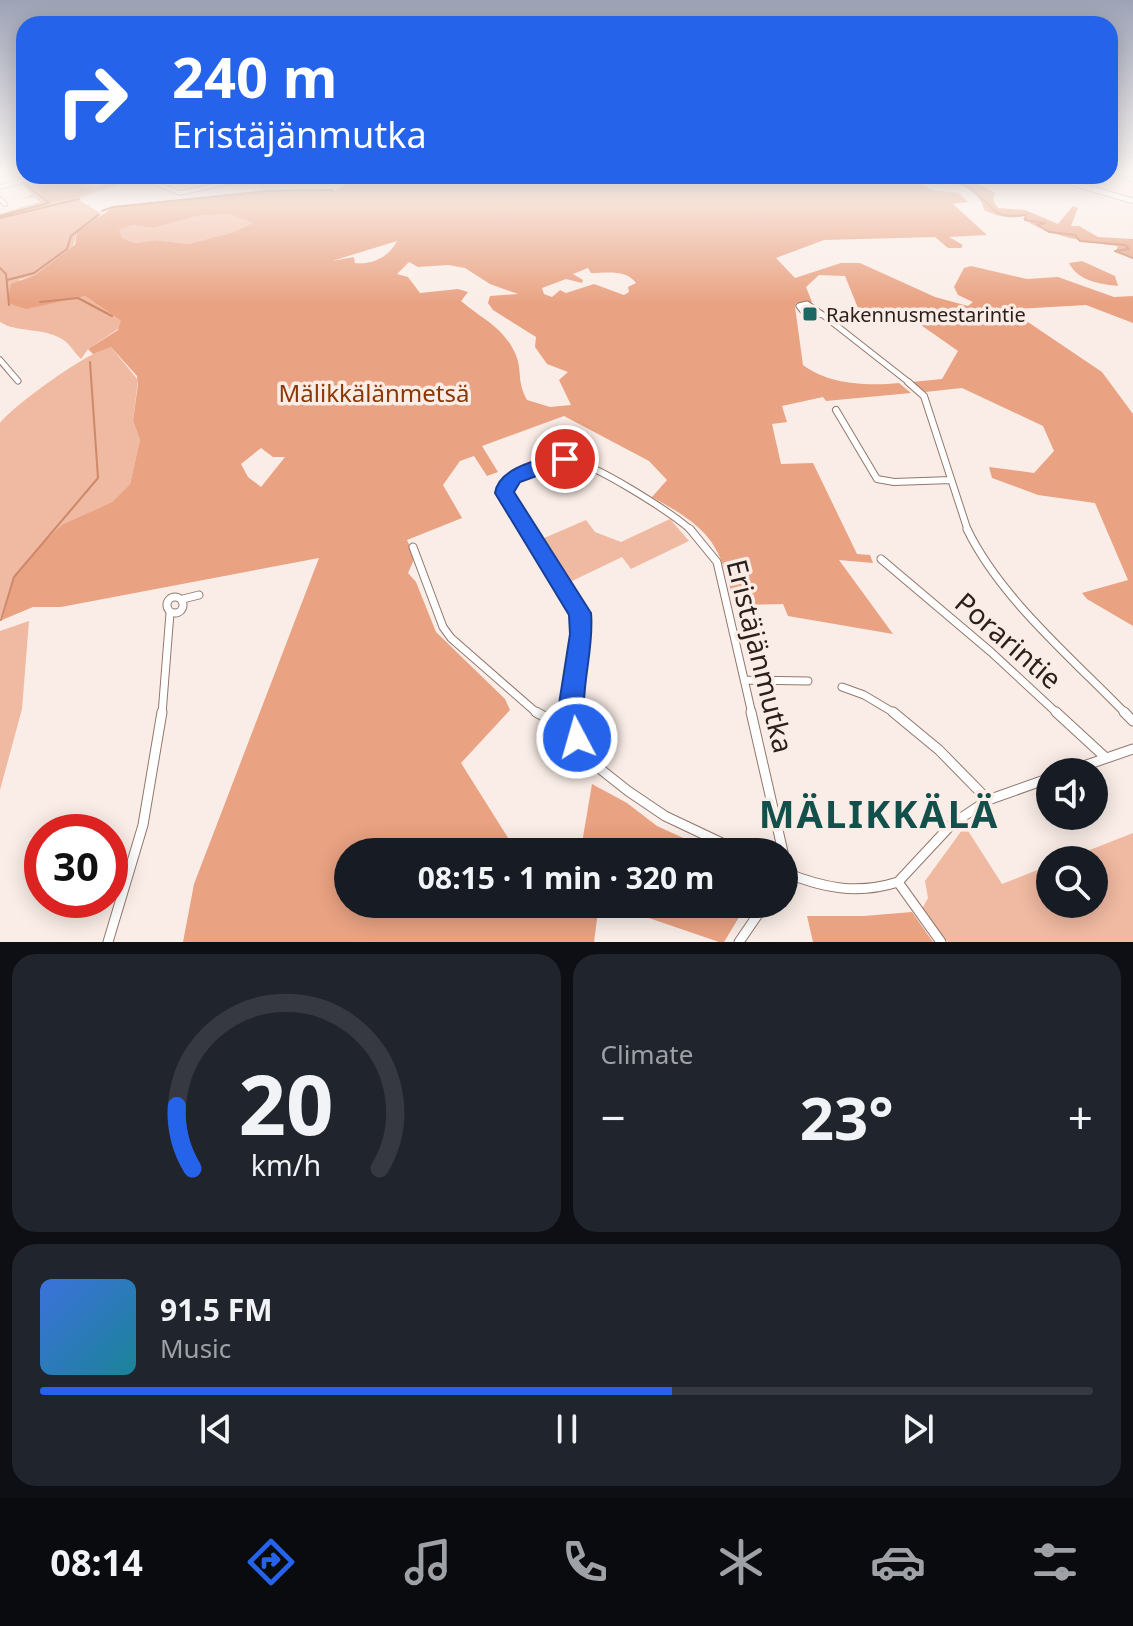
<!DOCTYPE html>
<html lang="en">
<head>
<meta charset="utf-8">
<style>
  body { margin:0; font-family:"Noto Sans",sans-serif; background:#20242c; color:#f1f3f6; height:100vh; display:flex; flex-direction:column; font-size:30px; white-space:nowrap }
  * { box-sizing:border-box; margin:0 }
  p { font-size:26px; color:#9ea1a6 }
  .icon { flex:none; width:44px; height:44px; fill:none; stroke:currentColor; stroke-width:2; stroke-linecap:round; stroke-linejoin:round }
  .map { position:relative; height:942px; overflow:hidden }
  .drawer { display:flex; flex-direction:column; gap:12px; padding:12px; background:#0d0f14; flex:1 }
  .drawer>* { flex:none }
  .top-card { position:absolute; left:16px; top:16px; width:1102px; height:168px; border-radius:24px; box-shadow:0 4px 20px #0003; background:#2563eb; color:#fff; overflow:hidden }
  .tools { position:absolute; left:1036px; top:758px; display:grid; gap:16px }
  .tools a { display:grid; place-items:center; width:72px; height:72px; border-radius:50%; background:#171b24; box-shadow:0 4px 20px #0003; font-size:40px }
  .speed { position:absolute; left:24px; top:814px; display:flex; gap:16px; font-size:40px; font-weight:700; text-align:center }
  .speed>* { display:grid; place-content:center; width:104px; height:104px; border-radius:50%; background:#171b24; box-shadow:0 4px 20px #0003; line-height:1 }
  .speed .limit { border:12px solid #d22; background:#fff; color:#111 }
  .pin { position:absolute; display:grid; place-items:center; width:68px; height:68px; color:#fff; margin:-34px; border:4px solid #fff; border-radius:50%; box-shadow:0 2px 8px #0007 }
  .me { position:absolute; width:88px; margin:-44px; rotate:354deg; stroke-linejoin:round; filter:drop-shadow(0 0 6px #0008) }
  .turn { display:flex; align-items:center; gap:28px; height:168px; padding:0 24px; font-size:36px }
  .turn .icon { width:104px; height:104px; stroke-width:2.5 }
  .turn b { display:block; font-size:56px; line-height:68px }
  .big { font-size:60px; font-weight:700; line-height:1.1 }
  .drawer .card { flex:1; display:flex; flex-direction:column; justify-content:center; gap:12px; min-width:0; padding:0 28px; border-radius:24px; background:#20242c }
  .drawer .dial { align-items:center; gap:0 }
  .dial svg { height:208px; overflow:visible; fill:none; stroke:#363941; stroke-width:7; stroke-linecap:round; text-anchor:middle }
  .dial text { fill:#f1f3f6; stroke:none }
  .song { display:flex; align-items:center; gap:24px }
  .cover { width:96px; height:96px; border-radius:12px; background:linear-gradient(135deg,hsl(220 70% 55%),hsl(190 70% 35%)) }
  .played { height:8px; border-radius:4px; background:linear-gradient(90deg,#2563eb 60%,#363941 60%) }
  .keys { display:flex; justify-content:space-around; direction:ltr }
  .heat { display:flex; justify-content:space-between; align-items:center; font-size:44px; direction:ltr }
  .drawer .tiles { flex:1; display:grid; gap:12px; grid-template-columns:1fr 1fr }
  .card:last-child { grid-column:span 2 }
  .trip { position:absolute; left:334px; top:838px; width:464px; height:80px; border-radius:40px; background:#171b24; box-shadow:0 4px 20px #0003; font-weight:700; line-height:80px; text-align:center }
  .tabs { display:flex; height:128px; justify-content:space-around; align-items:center; background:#090b0e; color:#9ea1a6 }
  .tabs .icon { width:56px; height:56px }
  .tabs .on { color:#2563eb }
  .tabs b { font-size:36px; color:#f1f3f6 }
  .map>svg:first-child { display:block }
  .green { fill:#f0b9a1 }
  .forest { fill:#e9a282; fill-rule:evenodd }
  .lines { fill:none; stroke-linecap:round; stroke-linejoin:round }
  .stream { stroke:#ce896a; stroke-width:2 }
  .street-far4-casing { stroke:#93776b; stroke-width:5 }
  .street-far3-casing { stroke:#93776b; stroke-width:7 }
  .street-far2-casing { stroke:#93776b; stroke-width:8 }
  .street-far1-casing { stroke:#93776b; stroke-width:9 }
  .street-casing { stroke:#93776b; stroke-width:11 }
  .secondary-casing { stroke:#93776b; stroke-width:6 }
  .street-far4 { stroke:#fff; stroke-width:4 }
  .street-far3 { stroke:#fff; stroke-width:5 }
  .street-far2 { stroke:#fff; stroke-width:6 }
  .street-far1 { stroke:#fff; stroke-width:7 }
  .street { stroke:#fff; stroke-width:9 }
  .secondary { stroke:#fff; stroke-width:5 }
  .route { fill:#2563eb; stroke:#184099; stroke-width:2 }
  .poi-dot { fill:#1c6862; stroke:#faede7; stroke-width:3 }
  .labels { text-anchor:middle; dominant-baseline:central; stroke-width:7; stroke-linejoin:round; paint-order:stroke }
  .far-poi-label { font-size:20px; fill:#2a1f1a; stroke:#faede7; text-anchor:start }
  .park-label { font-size:24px; fill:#8b3805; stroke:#faede7 }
  .near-street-label { font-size:28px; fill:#2a1f1a; stroke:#faede7 }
  .near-district-label { font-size:38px; font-weight:bold; letter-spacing:2px; fill:#14504b; stroke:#faede7 }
</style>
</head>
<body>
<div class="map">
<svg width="1133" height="942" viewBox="0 0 1133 942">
  <rect width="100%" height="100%" fill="#faede7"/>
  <path class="green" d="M130 176 136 178 77 199 102 214 89 227 77 232 73 247 35 275 18 280 72 297 85 296 121 321V327L88 349 81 359C74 352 70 344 62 339 42 327 17 333 0 322V214L40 202 34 197 21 199 32 195 20 182 36 179C52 189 75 176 94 187Z
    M229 214 252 223 234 232 188 244 155 240 135 243 122 238 118 230 132 225 154 228 197 216Z
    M111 347 138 380 133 421 140 440 130 484 112 502 63 524 14 577 0 620V423C14 405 90 350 111 347Z
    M670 519 689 541 631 569 622 557 570 582 542 539 586 520 595 532 621 542Z
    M29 621 22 709 0 790V631Z
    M965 826 1002 884 1050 865V904H1094V860H1064L1133 833V942H948L922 909 928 898 925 881Z"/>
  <path class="forest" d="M358 176H905L932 190 959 193 968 202 953 204 987 235 949 237 963 245 961 248H948L935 237 824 240 776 258 795 278 841 263H860L935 297 968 306 973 302 958 295 954 287 964 268 971 266 1027 279 1058 277 1114 297 1133 296V323L1086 305 1015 309 1013 312 1102 372 1133 414V626L1087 599 1082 593 1128 580 1095 503 1038 495 992 478 989 467 1034 473 1054 451 1043 426 962 388 925 392 912 382 942 379 958 351 901 311 858 308 845 276 819 275 806 287 812 302 796 303 795 307 803 365C829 385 869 386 899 383L911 393 826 401 823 397 782 406 787 422 772 424 781 464 813 463 857 554 870 555 873 563 839 560 893 634 788 616 783 604 735 605C719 541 710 529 652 497L667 480 649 461 564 416 482 446 498 472 487 476 474 456 460 461 443 485 462 518 407 540 415 557 408 573 416 582 436 632 505 699 510 710 461 763 517 852H348V904H599L594 942H183L194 884 319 558 61 607H33L2 620 14 577 43 543 63 524 112 502 130 484 140 440 133 421 138 384 137 376 111 347 93 354 88 349 118 330 121 321 85 296 26 309 11 304 8 298 11 284 35 275 75 245 77 232 114 207 268 192 335 191ZM229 214 252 223 234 232 188 244 155 240 135 243 122 238 119 230 132 225 154 228 197 216ZM397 241C389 257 372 265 355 263L354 257 332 261ZM409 262 418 267 448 265 465 268 490 284 518 294 490 296 488 303 493 310 536 337 535 347 547 364 568 372 559 380 571 405 550 407 527 400C517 381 522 374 517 358 506 328 483 320 461 301L468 292 458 289 420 293 408 277 397 274ZM588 268 591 273C607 273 626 269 636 283L628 287 629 292 624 295 594 284 566 293 560 290 552 297 544 294 542 288 566 279 582 283 583 280 573 274ZM261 448 273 457H285L261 487 248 477 241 464Z
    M926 176H985L974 182 995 193 993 200 998 208 1025 210 1058 224 1073 206 1078 208 1071 226H1079L1098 237 1133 239V257L1116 251 1118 246C1084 242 1051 236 1023 219L1026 215C1012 220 999 217 984 210 979 185 948 181 926 176Z
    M77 184 90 191 75 198 47 203 37 187Z
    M1082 261 1115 276 1118 286C1100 284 1078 281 1069 263Z
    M592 784 627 803 657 826 714 852H575L582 843Z
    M608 904H747L724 942H719Z
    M912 912 933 942H813L807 916H864Z"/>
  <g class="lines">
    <path class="stream" d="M929 176C943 178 960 181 972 190 997 208 990 219 1026 215L1025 220 1045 223 1037 225 1049 232 1075 235 1080 241 1125 245 1129 249 1115 251 1133 258
      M102 211 113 207 267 191 333 190
      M0 216 49 203 23 182
      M0 218 79 199
      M0 268 6 274 9 305
      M7 280 34 273 67 249 71 236 98 215
      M40 302 78 298 112 316
      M1 620 14 577 98 478 90 362"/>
    <defs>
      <path id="street-far4" d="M1121 172 1133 181
        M138 176 180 193 235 181 298 176
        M0 187 41 176
        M0 199 5 204"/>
      <path id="street-far3" d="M807 304 823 315 803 311 799 306Z
        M823 315 911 384
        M0 360 18 381"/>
      <path id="street-far2" d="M908 382 924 396 968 531
        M836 410 877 479 894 482 951 480
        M528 531 504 493 505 484C522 471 546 458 568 460 593 462 672 513 692 531"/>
      <path id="street-far1" d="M527 529 574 602 582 622 569 714
        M690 529 717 562 752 714
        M967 529C1001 599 1072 658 1126 714
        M413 547 443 627 451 638 538 714
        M881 559 991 652 1058 714
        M167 605a8 8 0 1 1 16 0a8 8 0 1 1-16 0Z
        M183 599 199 595
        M746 680 808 681
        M842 687 864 695 896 714
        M162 714 170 613"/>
      <path id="street" d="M536 712 573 732 599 768 628 791 665 816 741 852
        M570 712 573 732
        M751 712 783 852
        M893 712 939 750 988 800
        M1056 712 1106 758
        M1124 712 1133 721
        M1066 772 1133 749
        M784 872C823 888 857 895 898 882
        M108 942 143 825 162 712
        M739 942 765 904
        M941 942 898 882 952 824 988 800 1050 778"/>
      <path id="secondary" d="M1049 176 1133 201"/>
    </defs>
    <use href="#street-far4" class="street-far4-casing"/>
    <use href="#street-far3" class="street-far3-casing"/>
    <use href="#street-far2" class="street-far2-casing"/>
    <use href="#street-far1" class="street-far1-casing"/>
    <use href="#street" class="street-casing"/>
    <use href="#secondary" class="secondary-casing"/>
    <use href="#street-far4" class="street-far4"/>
    <use href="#street-far3" class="street-far3"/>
    <use href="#street-far2" class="street-far2"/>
    <use href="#street-far1" class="street-far1"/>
    <use href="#street" class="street"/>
    <use href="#secondary" class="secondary"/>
  </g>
  <linearGradient id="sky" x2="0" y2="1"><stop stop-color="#9da3b6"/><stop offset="0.57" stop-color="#fdf7f4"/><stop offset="1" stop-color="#fdf7f4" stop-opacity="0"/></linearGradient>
  <rect width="1133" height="304" fill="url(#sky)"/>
  <path class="route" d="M565 452 572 454 574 459 572 463 520 482 514 492 591 613C595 655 575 698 589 738L586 747 577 750 568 747 557 717 570 634 569 615 495 493C499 466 543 459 565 452Z"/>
  <rect class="poi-dot" x="802" y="306" width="16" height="16" rx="4"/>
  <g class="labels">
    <g class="far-poi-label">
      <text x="826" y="314">Rakennusmestarintie</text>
    </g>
    <g class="park-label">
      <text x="374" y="392">Mälikkälänmetsä</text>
    </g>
    <g class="near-street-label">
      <text transform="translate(1009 640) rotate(41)">Porarintie</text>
      <text transform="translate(761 656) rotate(76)">Eristäjänmutka</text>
    </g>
    <g class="near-district-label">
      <text x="879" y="813">MÄLIKKÄLÄ</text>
    </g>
  </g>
</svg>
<div class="tools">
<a><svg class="icon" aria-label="sound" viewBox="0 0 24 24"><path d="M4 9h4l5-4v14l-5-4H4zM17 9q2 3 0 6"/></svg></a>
<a><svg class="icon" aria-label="search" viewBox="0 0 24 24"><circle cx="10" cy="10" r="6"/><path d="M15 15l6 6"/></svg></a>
</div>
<div class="speed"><div class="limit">30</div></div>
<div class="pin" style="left:565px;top:459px;background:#d93025"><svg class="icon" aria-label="arrive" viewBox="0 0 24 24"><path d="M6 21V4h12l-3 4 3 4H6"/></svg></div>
<svg class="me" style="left:577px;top:738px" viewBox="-20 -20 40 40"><circle r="17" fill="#2563eb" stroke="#fff" stroke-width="3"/><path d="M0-11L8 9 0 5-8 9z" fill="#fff"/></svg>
<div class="trip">08:15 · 1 min · 320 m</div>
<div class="top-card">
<div class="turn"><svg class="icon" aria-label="right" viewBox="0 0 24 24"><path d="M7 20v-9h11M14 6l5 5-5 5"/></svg><div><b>240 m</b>Eristäjänmutka</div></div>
</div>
</div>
<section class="drawer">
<div class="tiles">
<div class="card dial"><svg viewBox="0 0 100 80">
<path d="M14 69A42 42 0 1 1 86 69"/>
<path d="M14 69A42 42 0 0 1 8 45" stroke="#2563eb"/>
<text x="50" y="56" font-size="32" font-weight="700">20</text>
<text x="50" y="72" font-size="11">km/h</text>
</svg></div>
<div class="card"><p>Climate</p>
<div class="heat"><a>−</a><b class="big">23°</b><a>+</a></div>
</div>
<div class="card">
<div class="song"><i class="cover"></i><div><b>91.5 FM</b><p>Music</p></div></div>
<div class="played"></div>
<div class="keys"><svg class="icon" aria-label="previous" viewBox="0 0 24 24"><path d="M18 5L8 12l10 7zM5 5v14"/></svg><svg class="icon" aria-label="pause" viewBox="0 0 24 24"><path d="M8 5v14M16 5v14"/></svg><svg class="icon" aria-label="next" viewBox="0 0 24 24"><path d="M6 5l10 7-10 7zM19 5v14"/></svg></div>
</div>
</div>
</section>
<nav class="tabs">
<b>08:14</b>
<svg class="icon on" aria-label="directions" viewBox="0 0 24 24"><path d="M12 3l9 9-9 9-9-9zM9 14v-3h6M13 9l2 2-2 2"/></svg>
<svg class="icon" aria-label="music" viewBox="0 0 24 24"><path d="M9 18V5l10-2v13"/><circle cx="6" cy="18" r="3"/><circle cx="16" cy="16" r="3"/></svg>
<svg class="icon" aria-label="phone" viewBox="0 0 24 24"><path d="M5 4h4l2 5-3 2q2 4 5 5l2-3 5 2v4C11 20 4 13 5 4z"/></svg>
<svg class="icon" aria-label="climate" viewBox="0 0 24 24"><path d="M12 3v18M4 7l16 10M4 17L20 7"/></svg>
<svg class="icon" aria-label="car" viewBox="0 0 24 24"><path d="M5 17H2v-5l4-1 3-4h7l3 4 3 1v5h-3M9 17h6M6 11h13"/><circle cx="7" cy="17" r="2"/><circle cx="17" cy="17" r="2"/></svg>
<svg class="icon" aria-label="filters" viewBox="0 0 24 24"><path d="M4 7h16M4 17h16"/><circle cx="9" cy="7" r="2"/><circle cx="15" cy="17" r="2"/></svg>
</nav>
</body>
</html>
